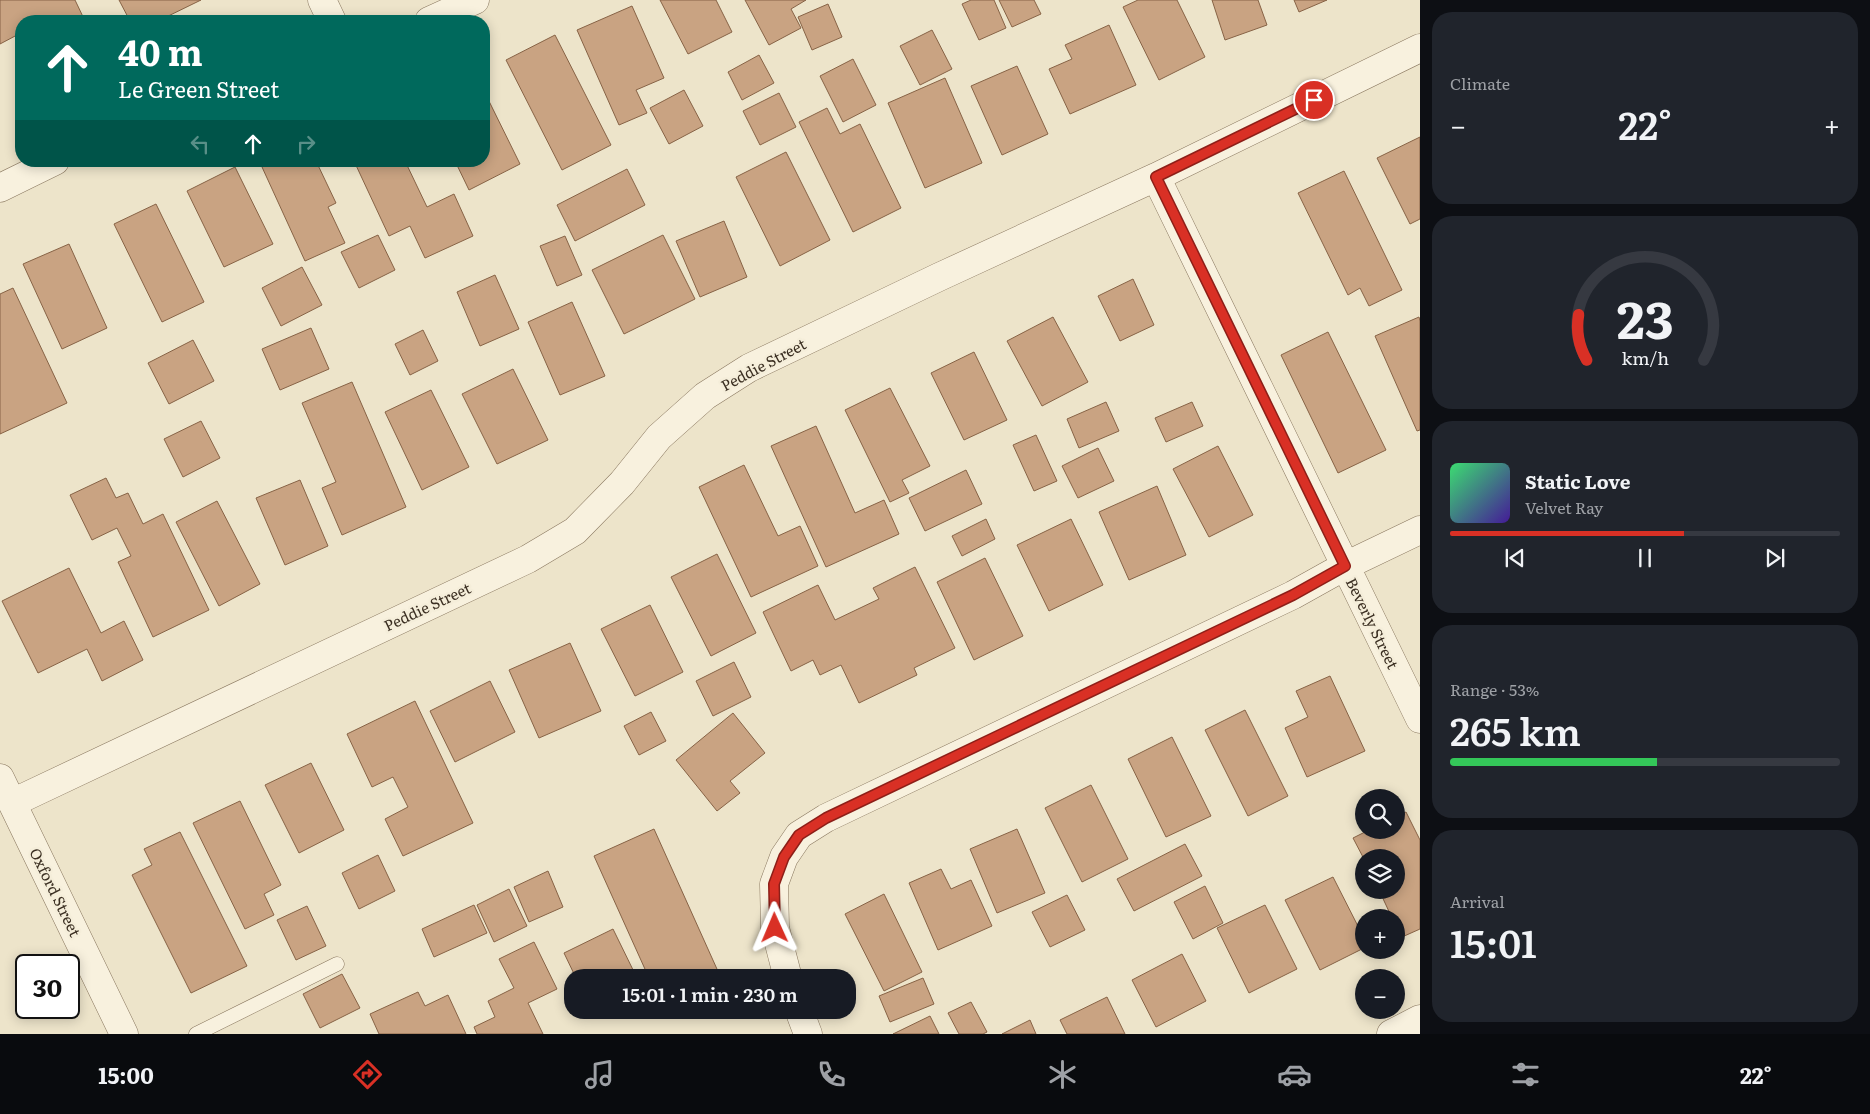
<!DOCTYPE html>
<html lang="en">
<head>
<meta charset="utf-8">
<style>
  body { margin:0; font-family:Literata,serif; background:#20242c; color:#f1f3f6; height:100vh; display:flex; flex-direction:column; font-size:19px; white-space:nowrap }
  * { box-sizing:border-box; margin:0 }
  p { font-size:16px; color:#9ea1a6 }
  .icon { flex:none; width:28px; height:28px; fill:none; stroke:currentColor; stroke-width:2; stroke-linecap:round; stroke-linejoin:round }
  .map { position:relative; flex:1; overflow:hidden }
  .details { display:flex; flex-direction:column; gap:12px; padding:12px; background:#0d0f14; width:450px }
  .details>* { flex:none }
  .guide { position:absolute; left:15px; top:15px; width:475px; height:152px; border-radius:20px; box-shadow:0 2px 12px #0003; background:#00695c; color:#fff; overflow:hidden }
  .controls { position:absolute; left:1355px; top:789px; display:grid; gap:10px }
  .controls a { display:grid; place-items:center; width:50px; height:50px; border-radius:50%; background:#171b24; box-shadow:0 2px 12px #0003; font-size:25px }
  .speed { position:absolute; left:15px; top:954px; display:flex; gap:10px; font-size:25px; font-weight:700; text-align:center }
  .speed>* { display:grid; place-content:center; width:65px; height:65px; border-radius:50%; background:#171b24; box-shadow:0 2px 12px #0003; line-height:1 }
  .speed .limit { border:2px solid #111; border-radius:8px; background:#fff; color:#111 }
  .pin { position:absolute; display:grid; place-items:center; width:42px; height:42px; color:#fff; margin:-21px; border:2px solid #fff; border-radius:50%; box-shadow:0 1px 5px #0007 }
  .me { position:absolute; width:55px; margin:-28px; rotate:359deg; stroke-linejoin:round; filter:drop-shadow(0 0 4px #0008) }
  .turn { display:flex; align-items:center; gap:18px; height:105px; padding:0 20px; font-size:22px }
  .turn .icon { width:65px; height:65px; stroke-width:2.5 }
  .turn b { display:block; font-size:35px; line-height:42px }
  .lanes { display:flex; align-items:center; height:48px; padding:0 20px; background:#0003; justify-content:center; gap:25px; direction:ltr }
  .lanes .off { opacity:.35 }
  .big { font-size:38px; font-weight:600; line-height:1.1 }
  .details .tile { flex:1; display:flex; flex-direction:column; justify-content:center; gap:8px; min-width:0; padding:0 18px; border-radius:20px; background:#20242c }
  .details .dial { align-items:center; gap:0 }
  .dial svg { height:130px; overflow:visible; fill:none; stroke:#363941; stroke-width:7; stroke-linecap:round; text-anchor:middle }
  .dial text { fill:#f1f3f6; stroke:none }
  .song { display:flex; align-items:center; gap:15px }
  .cover { width:60px; height:60px; border-radius:8px; background:linear-gradient(135deg,hsl(140 70% 55%),hsl(260 70% 35%)) }
  .played { height:5px; border-radius:2px; background:linear-gradient(90deg,#d93025 60%,#363941 60%) }
  .keys { display:flex; justify-content:space-around; direction:ltr }
  .heat { display:flex; justify-content:space-between; align-items:center; font-size:28px; direction:ltr }
  .charge { height:8px; border-radius:4px; background:linear-gradient(90deg,#34c759 53%,#363941 0) }
  .trip { position:absolute; left:564px; top:969px; width:292px; height:50px; border-radius:20px; background:#171b24; box-shadow:0 2px 12px #0003; font-weight:600; line-height:50px; text-align:center }
  .tabs { display:flex; height:80px; justify-content:space-around; align-items:center; background:#090b0e; color:#9ea1a6 }
  .tabs .icon { width:35px; height:35px }
  .tabs .current { color:#d93025 }
  .tabs b { font-size:22px; color:#f1f3f6 }
  main { display:flex; flex:1; min-height:0 }
  .map>svg:first-child { display:block }
  .building { fill:#c9a382; stroke:#876346 }
  .lines { fill:none; stroke-linecap:round; stroke-linejoin:round }
  .service-casing { stroke:#89775f; stroke-width:15 }
  .minor-casing { stroke:#89775f; stroke-width:29 }
  .service { stroke:#f8f1de; stroke-width:14 }
  .minor { stroke:#f8f1de; stroke-width:28 }
  .route-casing { stroke:#8d1f18; stroke-width:12 }
  .route { stroke:#d93025; stroke-width:9 }
  .labels { text-anchor:middle; dominant-baseline:central; stroke-width:5; stroke-linejoin:round; paint-order:stroke }
  .street-label { font-size:15px; fill:#3b2f22; stroke:#f5eeda }
</style>
</head>
<body>
<main>
<div class="map">
<svg width="1420" height="1034" viewBox="0 0 1420 1034">
  <rect width="100%" height="100%" fill="#ede4ca"/>
  <path class="building" d="M0 0H75L85 21H21V44L17 35 0 44Z
    M119 0H201L158 21H130Z
    M660 0H716L732 32 688 54Z
    M745 0H806L791 9 801 28 769 45Z
    M971 0H994L1006 28 979 40 962 4Z
    M999 0H1034L1041 14 1012 27Z
    M1138 0H1177L1205 57 1159 80 1123 7Z
    M1212 0H1258L1267 25 1225 40Z
    M1294 0H1327L1299 12Z
    M828 4 842 37 812 50 798 17Z
    M632 6 664 78 636 90 647 113 619 125 577 30Z
    M1109 25 1136 85 1070 114 1049 69 1072 59 1065 45Z
    M932 30 952 69 920 85 900 46Z
    M555 35 611 145 562 170 506 60Z
    M759 55 774 83 742 100 728 72Z
    M853 59 876 105 843 122 820 76Z
    M1017 66 1048 134 1002 155 971 86Z
    M945 78 982 163 925 188 888 103Z
    M684 90 703 126 669 144 650 108Z
    M484 91 520 164 469 190 455 161H484Z
    M779 93 796 127 760 145 743 111Z
    M827 108 840 134 860 124 901 208 853 232 799 122Z
    M1420 137V219L1410 224 1377 158Z
    M786 152 830 240 780 266 736 177Z
    M274 161H316L336 203 328 207 345 243 305 261 262 167Z
    M354 161H405L427 207 454 194 473 236 425 258 410 226 389 236Z
    M235 167 273 244 224 267 187 191Z
    M627 169 645 205 575 241 557 205Z
    M1344 171 1402 290 1369 306 1360 288 1348 295 1298 193Z
    M156 204 204 302 162 322 114 224Z
    M724 221 747 277 700 297 676 241Z
    M378 235 395 270 359 288 341 252Z
    M663 235 695 299 624 334 592 270Z
    M565 236 582 275 557 286 540 246Z
    M69 244 107 328 62 349 23 264Z
    M302 267 322 305 281 326 262 288Z
    M495 275 519 329 480 346 457 292Z
    M1133 279 1154 325 1120 341 1098 296Z
    M13 288 67 403 0 434V294Z
    M572 302 605 376 560 395 528 322Z
    M1053 317 1088 382 1042 406 1007 341Z
    M1419 317 1420 321V430L1417 431 1375 336Z
    M311 328 329 369 280 390 262 349Z
    M423 330 438 361 410 375 395 344Z
    M1328 332 1386 450 1338 473 1281 355Z
    M193 340 214 381 169 404 148 363Z
    M974 352 1007 420 964 440 931 373Z
    M513 369 548 440 497 464 462 394Z
    M352 382 406 507 342 535 322 488 336 482 302 403Z
    M890 388 930 466 902 480 909 493 890 502 845 410Z
    M431 390 469 467 422 490 385 412Z
    M1106 402 1119 431 1079 448 1067 419Z
    M1192 402 1203 426 1166 442 1155 418Z
    M201 421 220 458 183 477 164 439Z
    M816 426 855 513 884 500 899 534 826 567 771 446Z
    M1036 435 1057 481 1034 491 1013 445Z
    M1218 446 1253 515 1209 537 1173 469Z
    M1098 448 1114 481 1078 498 1062 466Z
    M744 465 778 536 800 526 818 566 751 597 699 487Z
    M966 470 982 504 925 531 909 498Z
    M106 478 116 498 128 493 143 524 163 514 209 610 153 637 118 562 131 556 117 528 92 540 70 495Z
    M300 480 328 546 285 565 256 498Z
    M1157 486 1186 555 1129 580 1099 512Z
    M217 501 260 584 219 606 176 522Z
    M986 519 995 539 962 556 952 536Z
    M1071 519 1103 585 1049 611 1017 545Z
    M717 554 756 633 711 656 671 577Z
    M985 558 1023 636 974 660 937 582Z
    M915 567 955 648 914 668 917 675 859 703 841 665 820 675 813 660 791 671 763 612 818 585 835 620 879 599 873 588Z
    M69 568 101 633 124 621 143 660 102 681 87 649 38 673 2 601Z
    M650 605 683 672 635 696 601 629Z
    M570 643 601 711 539 738 509 670Z
    M734 662 751 697 713 716 696 681Z
    M1330 676 1365 751 1307 777 1285 728 1308 717 1296 691Z
    M490 681 515 732 455 762 430 711Z
    M415 701 473 823 403 856 385 819 408 807 393 777 372 787 347 734Z
    M1245 710 1288 796 1248 816 1205 730Z
    M651 712 666 741 639 755 624 726Z
    M733 713 765 753 730 781 740 793 717 811 676 760Z
    M1172 737 1211 816 1166 837 1128 759Z
    M311 763 344 830 299 853 265 785Z
    M1091 785 1128 859 1082 882 1045 808Z
    M240 801 281 885 264 894 274 915 245 929 193 823Z
    M1406 812 1420 840V929L1402 937 1396 926V918H1392L1379 890H1396V858L1364 859 1353 838 1369 830H1396V816Z
    M654 829 721 978H649L594 856Z
    M1017 829 1045 893 997 913 970 849Z
    M180 832 247 966 191 993 132 875 152 865 144 849Z
    M1185 844 1202 876 1134 911 1117 879Z
    M378 855 395 891 359 909 342 873Z
    M941 869 951 889 971 880 992 926 938 950 909 883Z
    M548 871 563 907 529 922 514 887Z
    M1333 877 1364 938V948L1320 970 1285 900Z
    M1205 886 1223 923 1193 939 1174 902Z
    M509 889 527 926 494 942 477 905Z
    M884 894 922 972 884 991 845 914Z
    M1067 895 1085 930 1050 947 1032 912Z
    M474 905 487 933 434 957 422 929Z
    M1265 905 1297 969 1249 993 1217 928Z
    M307 906 326 946 296 960 277 920Z
    M613 929 637 978H576L564 953Z
    M534 942 557 989 528 1003 543 1034H477L474 1027 495 1017 488 1001 514 988 499 959Z
    M1182 954 1206 1001 1156 1027 1132 980Z
    M342 974 360 1008 320 1028 303 994Z
    M923 978 934 1004 890 1022 879 996Z
    M418 992 425 1006 448 995 466 1034H379L370 1014Z
    M1107 997 1125 1034H1067L1060 1020Z
    M971 1002 987 1032 983 1034H959L948 1013Z
    M930 1016 939 1034H893Z
    M1030 1020 1036 1034H1002Z"/>
  <g class="lines">
    <defs>
      <path id="service" d="M196 1034 337 964"/>
      <path id="minor" d="M322 0 332 21
        M429 21 475 0
        M1156 177 1420 719
        M0 188 55 161
        M0 778 124 1034
        M12 803 528 559 575 531 622 483 659 437 705 396 749 368 939 277 1156 177 1420 48
        M788 978 775 928 774 884 784 857 799 835 826 818 1293 595 1345 566 1420 530
        M799 1010 808 1034
        M1391 1034 1420 1019"/>
    </defs>
    <use href="#service" class="service-casing"/>
    <use href="#minor" class="minor-casing"/>
    <use href="#service" class="service"/>
    <use href="#minor" class="minor"/>
  </g>
  <g class="lines">
    <defs>
      <path id="route" d="M775 928 774 884 784 857 799 835 826 818 1293 595 1345 566 1156 177 1314 100"/>
    </defs>
    <use href="#route" class="route-casing"/>
    <use href="#route" class="route"/>
  </g>
  <g class="labels">
    <g class="street-label">
      <text transform="translate(763 364) rotate(-28)">Peddie Street</text>
      <text transform="translate(427 606) rotate(-25)">Peddie Street</text>
      <text transform="translate(1373 623) rotate(64)">Beverly Street</text>
      <text transform="translate(56 892) rotate(64)">Oxford Street</text>
    </g>
  </g>
</svg>
<div class="controls">
<a><svg class="icon" aria-label="search" viewBox="0 0 24 24"><circle cx="10" cy="10" r="6"/><path d="M15 15l6 6"/></svg></a>
<a><svg class="icon" aria-label="layers" viewBox="0 0 24 24"><path d="M12 4l9 5-9 5-9-5zM3 14l9 5 9-5"/></svg></a>
<a>+</a>
<a>−</a>
</div>
<div class="speed"><div class="limit">30</div></div>
<div class="pin" style="left:1314px;top:100px;background:#d93025"><svg class="icon" aria-label="arrive" viewBox="0 0 24 24"><path d="M6 21V4h12l-3 4 3 4H6"/></svg></div>
<svg class="me" style="left:775px;top:928px" viewBox="-20 -20 40 40"><path d="M0-17L14 15 0 8-14 15z" fill="#d93025" stroke="#fff" stroke-width="4"/></svg>
<div class="trip">15:01 · 1 min · 230 m</div>
<div class="guide">
<div class="turn"><svg class="icon" aria-label="ahead" viewBox="0 0 24 24"><path d="M12 20V5M6 11l6-6 6 6"/></svg><div><b>40 m</b>Le Green Street</div></div>
<div class="lanes"><svg class="icon off" aria-label="left" viewBox="0 0 24 24"><path d="M17 20v-9H6M10 6l-5 5 5 5"/></svg><svg class="icon" aria-label="ahead" viewBox="0 0 24 24"><path d="M12 20V5M6 11l6-6 6 6"/></svg><svg class="icon off" aria-label="right" viewBox="0 0 24 24"><path d="M7 20v-9h11M14 6l5 5-5 5"/></svg></div>
</div>
</div>
<section class="details">
<div class="tile"><p>Climate</p>
<div class="heat"><a>−</a><b class="big">22°</b><a>+</a></div>
</div>
<div class="tile dial"><svg viewBox="0 0 100 80">
<path d="M14 69A42 42 0 1 1 86 69"/>
<path d="M14 69A42 42 0 0 1 9 41" stroke="#d93025"/>
<text x="50" y="56" font-size="32" font-weight="700">23</text>
<text x="50" y="72" font-size="11">km/h</text>
</svg></div>
<div class="tile">
<div class="song"><i class="cover"></i><div><b>Static Love</b><p>Velvet Ray</p></div></div>
<div class="played"></div>
<div class="keys"><svg class="icon" aria-label="previous" viewBox="0 0 24 24"><path d="M18 5L8 12l10 7zM5 5v14"/></svg><svg class="icon" aria-label="pause" viewBox="0 0 24 24"><path d="M8 5v14M16 5v14"/></svg><svg class="icon" aria-label="next" viewBox="0 0 24 24"><path d="M6 5l10 7-10 7zM19 5v14"/></svg></div>
</div>
<div class="tile"><p>Range · 53%</p><b class="big">265 km</b><div class="charge"></div></div>
<div class="tile"><p>Arrival</p><b class="big">15:01</b></div>
</section>
</main>
<nav class="tabs">
<b>15:00</b>
<svg class="icon current" aria-label="directions" viewBox="0 0 24 24"><path d="M12 3l9 9-9 9-9-9zM9 14v-3h6M13 9l2 2-2 2"/></svg>
<svg class="icon" aria-label="music" viewBox="0 0 24 24"><path d="M9 18V5l10-2v13"/><circle cx="6" cy="18" r="3"/><circle cx="16" cy="16" r="3"/></svg>
<svg class="icon" aria-label="phone" viewBox="0 0 24 24"><path d="M5 4h4l2 5-3 2q2 4 5 5l2-3 5 2v4C11 20 4 13 5 4z"/></svg>
<svg class="icon" aria-label="climate" viewBox="0 0 24 24"><path d="M12 3v18M4 7l16 10M4 17L20 7"/></svg>
<svg class="icon" aria-label="car" viewBox="0 0 24 24"><path d="M5 17H2v-5l4-1 3-4h7l3 4 3 1v5h-3M9 17h6M6 11h13"/><circle cx="7" cy="17" r="2"/><circle cx="17" cy="17" r="2"/></svg>
<svg class="icon" aria-label="filters" viewBox="0 0 24 24"><path d="M4 7h16M4 17h16"/><circle cx="9" cy="7" r="2"/><circle cx="15" cy="17" r="2"/></svg>
<b>22°</b>
</nav>
</body>
</html>
